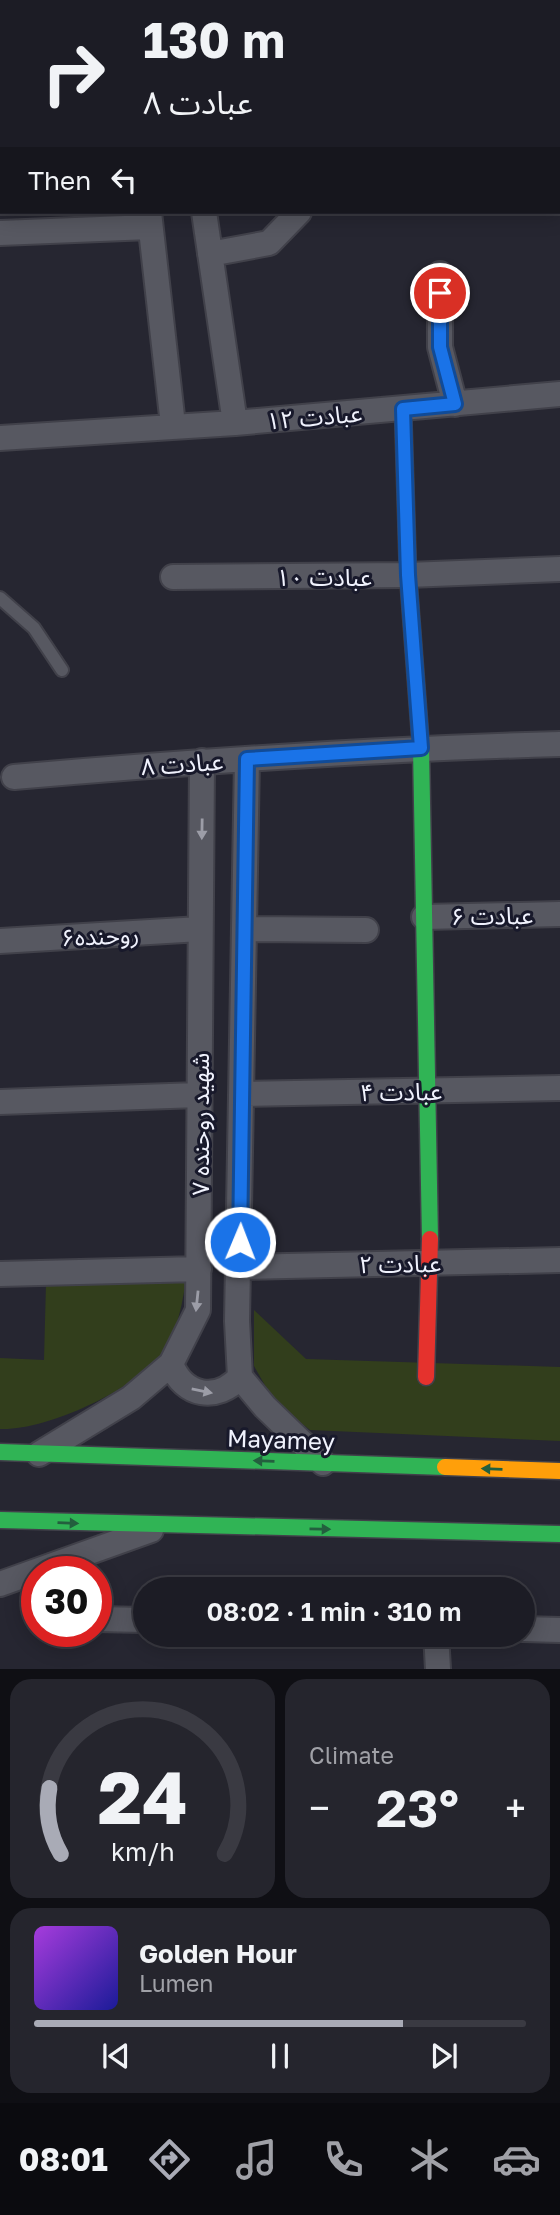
<!DOCTYPE html>
<html lang="en">
<head>
<meta charset="utf-8">
<style>
  body { margin:0; font-family:"Golos Text","Noto Sans Arabic",sans-serif; background:#25252d; color:#f1f3f6; height:100vh; display:flex; flex-direction:column; font-size:26px; white-space:nowrap }
  * { box-sizing:border-box; margin:0 }
  p { font-size:23px; color:#a0a1a7 }
  .icon { flex:none; width:38px; height:38px; fill:none; stroke:currentColor; stroke-width:2; stroke-linecap:round; stroke-linejoin:round }
  .map { position:relative; height:1669px; overflow:hidden }
  .drawer { display:flex; flex-direction:column; gap:10px; padding:10px; background:#0f0f14; flex:1 }
  .drawer>* { flex:none }
  .top-card { position:absolute; left:0px; top:0px; width:560px; height:214px; box-shadow:0 4px 18px #0003,0 0 0 2px #3a3a42; background:#1c1c25; color:#f1f3f6; overflow:hidden }
  .speed { position:absolute; left:21px; top:1556px; display:flex; gap:14px; font-size:35px; font-weight:700; text-align:center }
  .speed>* { display:grid; place-content:center; width:91px; height:91px; border-radius:50%; background:#1c1c25; box-shadow:0 4px 18px #0003,0 0 0 2px #3a3a42; line-height:1 }
  .speed .limit { border:10px solid #d22; background:#fff; color:#111 }
  .pin { position:absolute; display:grid; place-items:center; width:60px; height:60px; color:#fff; margin:-30px; border:4px solid #fff; border-radius:50%; box-shadow:0 2px 7px #0007 }
  .me { position:absolute; width:77px; margin:-38px; rotate:1deg; stroke-linejoin:round; filter:drop-shadow(0 0 5px #0008) }
  .turn { display:flex; align-items:center; gap:24px; height:147px; padding:0 28px; font-size:32px }
  .turn .icon { width:91px; height:91px; stroke-width:2.5 }
  .turn b { display:block; font-size:49px; line-height:60px }
  .then { display:flex; align-items:center; height:66px; padding:0 28px; background:#0003; gap:14px; font-size:26px }
  .big { font-size:52px; font-weight:600; line-height:1.1 }
  .drawer .widget { flex:1; display:flex; flex-direction:column; justify-content:center; gap:10px; min-width:0; padding:0 24px; border-radius:21px; background:#25252d }
  .drawer .dial { align-items:center; gap:0 }
  .dial svg { height:182px; overflow:visible; fill:none; stroke:#3a3a42; stroke-width:7; stroke-linecap:round; text-anchor:middle }
  .dial text { fill:#f1f3f6; stroke:none }
  .song { display:flex; align-items:center; gap:21px }
  .cover { width:84px; height:84px; border-radius:10px; background:linear-gradient(135deg,hsl(280 70% 55%),hsl(240 70% 35%)) }
  .played { height:7px; border-radius:4px; background:linear-gradient(90deg,#a9abb6 75%,#3a3a42 75%) }
  .keys { display:flex; justify-content:space-around; direction:ltr }
  .heat { display:flex; justify-content:space-between; align-items:center; font-size:38px; direction:ltr }
  .drawer .tiles { flex:1; display:grid; gap:10px; grid-template-columns:1fr 1fr }
  .widget:last-child { grid-column:span 2 }
  .trip { position:absolute; left:133px; top:1577px; width:402px; height:70px; border-radius:35px; background:#1c1c25; box-shadow:0 4px 18px #0003,0 0 0 2px #3a3a42; font-weight:600; line-height:70px; text-align:center }
  .tab-bar { display:flex; height:112px; justify-content:space-around; align-items:center; background:#0b0b0f; color:#a0a1a7 }
  .tab-bar .icon { width:49px; height:49px }
  .tab-bar .on { color:#a9abb6 }
  .tab-bar b { font-size:32px; color:#f1f3f6 }
  .map>svg:first-child { display:block }
  .green { fill:#323e1c }
  .lines { fill:none; stroke-linecap:round; stroke-linejoin:round }
  .lane-casing { stroke:#41414a; stroke-width:16 }
  .street-casing { stroke:#41414a; stroke-width:28 }
  .fast-casing { stroke:#41414a; stroke-width:19 }
  .slow-casing { stroke:#41414a; stroke-width:19 }
  .jam-casing { stroke:#41414a; stroke-width:19 }
  .lane { stroke:#575861; stroke-width:12 }
  .street { stroke:#575861; stroke-width:24 }
  .fast { stroke:#30b455; stroke-width:16 }
  .slow { stroke:#ff9f0a; stroke-width:16 }
  .jam { stroke:#e5322d; stroke-width:16 }
  .oneway { fill:#9c9da7 }
  .oneway2 { fill:#235f3e }
  .route-casing { stroke:#114b97; stroke-width:18 }
  .route { stroke:#1a73e8; stroke-width:12 }
  .labels { text-anchor:middle; dominant-baseline:central; stroke-width:6; stroke-linejoin:round; paint-order:stroke }
  .street-label { font-size:24px; fill:#f0f2fd; stroke:#18192b }
</style>
</head>
<body>
<div class="map">
<svg width="560" height="1669" viewBox="0 0 560 1669">
  <rect width="100%" height="100%" fill="#262631"/>
  <path class="green" d="M186 1279C182 1307 177 1333 160 1356 132 1391 45 1431 0 1429V1358L44 1360 46 1283Z
    M254 1310 306 1359 560 1367V1441L310 1430 275 1403 254 1366Z"/>
  <g class="lines">
    <defs>
      <path id="lane" d="M0 598 34 628 62 670"/>
      <path id="street" d="M178 0 179 2
        M458 0V2
        M558 66H560
        M0 130H2
        M558 136H560
        M149 212 173 425
        M204 212 235 423
        M0 233 150 227
        M210 254 269 243 299 212
        M440 274V347L455 404
        M0 438 235 423 560 394
        M173 577 408 575 560 569
        M247 759 237 1321 240 1377 265 1407 323 1463
        M14 777C196 761 378 749 560 744
        M424 917 560 914
        M244 929 366 930
        M0 941 200 929
        M242 1094 560 1088
        M0 1102 198 1095
        M240 1267 560 1260
        M0 1274 199 1269
        M171 1364C184 1397 217 1402 240 1377
        M39 1454 131 1398 171 1364 198 1310 202 761
        M0 1584 151 1530
        M96 1619 145 1620
        M523 1629 560 1630
        M436 1634 438 1669"/>
      <path id="fast" d="M558 112 560 117
        M403 409 408 575 421 748 430 1239
        M0 1452 445 1467
        M0 1520 560 1534"/>
      <path id="slow" d="M510 0 511 2
        M445 1467 560 1471"/>
      <path id="jam" d="M426 1377 430 1239"/>
    </defs>
    <use href="#lane" class="lane-casing"/>
    <use href="#street" class="street-casing"/>
    <use href="#fast" class="fast-casing"/>
    <use href="#slow" class="slow-casing"/>
    <use href="#jam" class="jam-casing"/>
    <use href="#lane" class="lane"/>
    <use href="#street" class="street"/>
    <use href="#fast" class="fast"/>
    <use href="#slow" class="slow"/>
    <use href="#jam" class="jam"/>
  </g>
  <defs><path id="oneway-solid" d="M-6-.8H1V-3.2L6.5 0L1 3.2V.8H-6Z" transform="scale(1.75)"/></defs>
  <g class="oneway">
    <use href="#oneway-solid" transform="translate(202 829) rotate(91)"/>
    <use href="#oneway-solid" transform="translate(197 1301) rotate(96)"/>
    <use href="#oneway-solid" transform="translate(202 1391) rotate(11)"/>
  </g>
  <g class="oneway2">
    <use href="#oneway-solid" transform="translate(264 1461) rotate(-178)"/>
    <use href="#oneway-solid" transform="translate(492 1469) rotate(-178)"/>
    <use href="#oneway-solid" transform="translate(68 1523) rotate(2)"/>
    <use href="#oneway-solid" transform="translate(320 1529) rotate(1)"/>
  </g>
  <g class="lines">
    <defs>
      <path id="route" d="M240 1242 247 759 421 748 408 575 403 409 455 404 440 347V293"/>
    </defs>
    <use href="#route" class="route-casing"/>
    <use href="#route" class="route"/>
  </g>
  <g class="labels">
    <g class="street-label">
      <text transform="translate(314 416) rotate(-5)">عبادت ۱۲</text>
      <text x="324" y="576">عبادت ۱۰</text>
      <text transform="translate(182 763) rotate(-4)">عبادت ۸</text>
      <text transform="translate(492 915) rotate(-1)">عبادت ۶</text>
      <text transform="translate(100 935) rotate(-3)">روحنده۶</text>
      <text transform="translate(401 1091) rotate(-1)">عبادت ۴</text>
      <text transform="translate(199 1124) rotate(-90)">شهید روحنده ۷</text>
      <text transform="translate(400 1263) rotate(-1)">عبادت ۲</text>
      <text transform="translate(281 1439) rotate(2)">Mayamey</text>
    </g>
  </g>
</svg>
<div class="speed"><div class="limit">30</div></div>
<div class="pin" style="left:440px;top:293px;background:#d93025"><svg class="icon" aria-label="arrive" viewBox="0 0 24 24"><path d="M6 21V4h12l-3 4 3 4H6"/></svg></div>
<svg class="me" style="left:240px;top:1242px" viewBox="-20 -20 40 40"><circle r="17" fill="#1a73e8" stroke="#fff" stroke-width="3"/><path d="M0-11L8 9 0 5-8 9z" fill="#fff"/></svg>
<div class="trip">08:02 · 1 min · 310 m</div>
<div class="top-card">
<div class="turn"><svg class="icon" aria-label="right" viewBox="0 0 24 24"><path d="M7 20v-9h11M14 6l5 5-5 5"/></svg><div><b>130 m</b>عبادت ۸</div></div>
<div class="then">Then<svg class="icon" aria-label="left" viewBox="0 0 24 24"><path d="M17 20v-9H6M10 6l-5 5 5 5"/></svg></div>
</div>
</div>
<section class="drawer">
<div class="tiles">
<div class="widget dial"><svg viewBox="0 0 100 80">
<path d="M14 69A42 42 0 1 1 86 69"/>
<path d="M14 69A42 42 0 0 1 9 40" stroke="#a9abb6"/>
<text x="50" y="56" font-size="32" font-weight="700">24</text>
<text x="50" y="72" font-size="11">km/h</text>
</svg></div>
<div class="widget"><p>Climate</p>
<div class="heat"><a>−</a><b class="big">23°</b><a>+</a></div>
</div>
<div class="widget">
<div class="song"><i class="cover"></i><div><b>Golden Hour</b><p>Lumen</p></div></div>
<div class="played"></div>
<div class="keys"><svg class="icon" aria-label="previous" viewBox="0 0 24 24"><path d="M18 5L8 12l10 7zM5 5v14"/></svg><svg class="icon" aria-label="pause" viewBox="0 0 24 24"><path d="M8 5v14M16 5v14"/></svg><svg class="icon" aria-label="next" viewBox="0 0 24 24"><path d="M6 5l10 7-10 7zM19 5v14"/></svg></div>
</div>
</div>
</section>
<nav class="tab-bar">
<b>08:01</b>
<svg class="icon on" aria-label="directions" viewBox="0 0 24 24"><path d="M12 3l9 9-9 9-9-9zM9 14v-3h6M13 9l2 2-2 2"/></svg>
<svg class="icon" aria-label="music" viewBox="0 0 24 24"><path d="M9 18V5l10-2v13"/><circle cx="6" cy="18" r="3"/><circle cx="16" cy="16" r="3"/></svg>
<svg class="icon" aria-label="phone" viewBox="0 0 24 24"><path d="M5 4h4l2 5-3 2q2 4 5 5l2-3 5 2v4C11 20 4 13 5 4z"/></svg>
<svg class="icon" aria-label="climate" viewBox="0 0 24 24"><path d="M12 3v18M4 7l16 10M4 17L20 7"/></svg>
<svg class="icon" aria-label="car" viewBox="0 0 24 24"><path d="M5 17H2v-5l4-1 3-4h7l3 4 3 1v5h-3M9 17h6M6 11h13"/><circle cx="7" cy="17" r="2"/><circle cx="17" cy="17" r="2"/></svg>
</nav>
</body>
</html>
